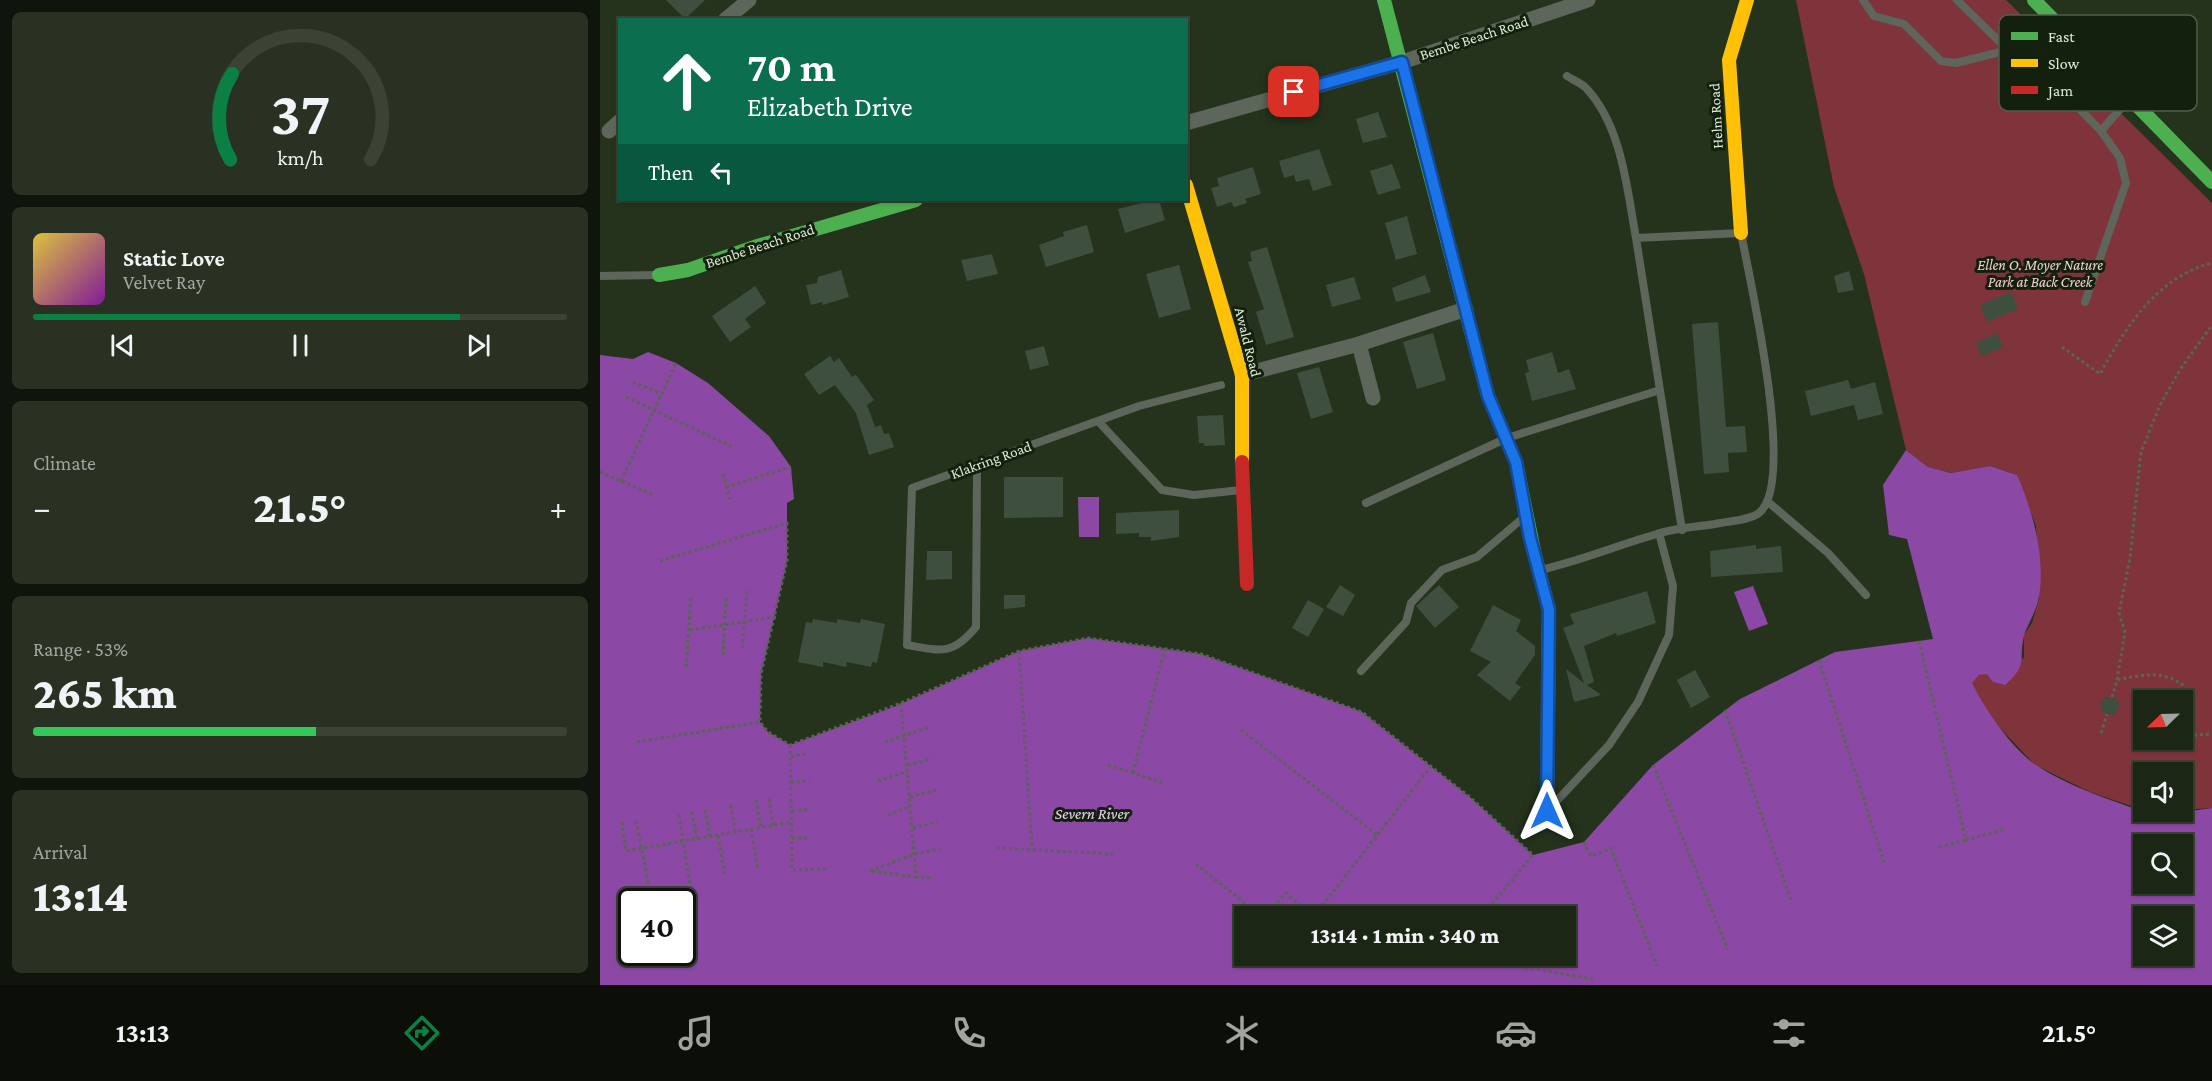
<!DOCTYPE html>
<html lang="en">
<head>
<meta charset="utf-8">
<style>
  body { margin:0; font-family:"Crimson Pro",serif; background:#293222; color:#f1f3f6; height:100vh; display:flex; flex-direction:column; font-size:22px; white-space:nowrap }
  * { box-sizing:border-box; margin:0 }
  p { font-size:20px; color:#a0a5a0 }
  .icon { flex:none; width:33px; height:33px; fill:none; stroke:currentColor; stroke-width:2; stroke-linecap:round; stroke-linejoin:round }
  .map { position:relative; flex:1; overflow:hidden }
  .drawer { display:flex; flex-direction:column; gap:12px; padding:12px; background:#0f150c; width:600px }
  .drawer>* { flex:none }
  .guide { position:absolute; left:18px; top:18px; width:570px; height:183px; border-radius:0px; box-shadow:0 2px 4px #0004,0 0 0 2px #3a4334; background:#0b6e4f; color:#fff; overflow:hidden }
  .needle { width:39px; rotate:247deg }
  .controls { position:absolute; left:1533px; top:690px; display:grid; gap:12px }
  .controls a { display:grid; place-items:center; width:60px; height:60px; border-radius:0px; background:#1c2615; box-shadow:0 2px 4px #0004,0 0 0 2px #3a4334; font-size:30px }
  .speed { position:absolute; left:18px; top:888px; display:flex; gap:12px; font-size:30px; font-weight:700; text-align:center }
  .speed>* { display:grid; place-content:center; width:78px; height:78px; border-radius:50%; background:#1c2615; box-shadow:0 2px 4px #0004,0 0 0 2px #3a4334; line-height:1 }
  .speed .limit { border:3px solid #111; border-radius:9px; background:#fff; color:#111 }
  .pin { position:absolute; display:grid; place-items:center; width:51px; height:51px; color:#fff; margin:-26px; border-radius:12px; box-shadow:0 3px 9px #0006 }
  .me { position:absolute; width:66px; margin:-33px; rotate:0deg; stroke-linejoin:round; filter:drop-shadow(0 0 4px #0008) }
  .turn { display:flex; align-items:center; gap:21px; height:126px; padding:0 30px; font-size:27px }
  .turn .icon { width:78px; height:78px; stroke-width:2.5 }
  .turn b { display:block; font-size:42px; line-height:51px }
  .then { display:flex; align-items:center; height:57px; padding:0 30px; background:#0003; gap:12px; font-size:22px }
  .big { font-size:45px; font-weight:800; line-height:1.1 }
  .drawer .card { flex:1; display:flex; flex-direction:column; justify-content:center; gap:9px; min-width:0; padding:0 21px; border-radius:9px; background:#293222 }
  .drawer .dial { align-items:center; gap:0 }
  .dial svg { height:156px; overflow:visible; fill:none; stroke:#3a4334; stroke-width:7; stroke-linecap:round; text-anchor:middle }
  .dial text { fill:#f1f3f6; stroke:none }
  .song { display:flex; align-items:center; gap:18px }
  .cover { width:72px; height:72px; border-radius:9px; background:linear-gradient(135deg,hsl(50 70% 55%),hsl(290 70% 35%)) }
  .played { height:6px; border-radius:3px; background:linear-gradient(90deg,#0b8043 80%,#3a4334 80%) }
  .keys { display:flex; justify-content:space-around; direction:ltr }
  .heat { display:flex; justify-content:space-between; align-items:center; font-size:33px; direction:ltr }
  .charge { height:9px; border-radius:4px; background:linear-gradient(90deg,#34c759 53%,#3a4334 0) }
  .trip { position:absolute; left:634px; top:906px; width:342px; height:60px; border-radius:0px; background:#1c2615; box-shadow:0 2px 4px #0004,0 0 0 2px #3a4334; font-weight:800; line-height:60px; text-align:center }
  .menu { display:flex; height:96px; justify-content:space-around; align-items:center; background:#0b0f08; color:#a0a5a0 }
  .menu .icon { width:42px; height:42px }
  .menu .current { color:#0b8043 }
  .menu b { font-size:27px; color:#f1f3f6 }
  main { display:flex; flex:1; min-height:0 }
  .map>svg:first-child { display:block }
  .green { fill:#7e343a; fill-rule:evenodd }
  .water { fill:#8b48a4; fill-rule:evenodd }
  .building { fill:#3f4f3f }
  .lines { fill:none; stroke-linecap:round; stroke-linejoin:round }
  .path { stroke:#5b6357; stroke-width:3; stroke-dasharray:3 3; stroke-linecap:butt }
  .lane { stroke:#5e655a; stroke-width:8 }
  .street { stroke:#5e655a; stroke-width:15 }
  .fast { stroke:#4caf50; stroke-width:14 }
  .slow { stroke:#ffc107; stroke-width:14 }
  .jam { stroke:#c62828; stroke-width:14 }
  .route-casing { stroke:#114b97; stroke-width:15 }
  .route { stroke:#1a73e8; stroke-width:10 }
  .labels { text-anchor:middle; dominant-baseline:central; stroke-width:6; stroke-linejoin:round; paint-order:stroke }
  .street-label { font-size:15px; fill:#dcedd5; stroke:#14200e }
  .park-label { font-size:15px; font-style:italic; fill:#f4d1d2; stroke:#14200e }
  .water-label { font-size:16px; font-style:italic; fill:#ebd9f3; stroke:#14200e }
  .key { fill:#14200e; stroke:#505e4a; stroke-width:1.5 }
  .key-label { font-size:16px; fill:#dcedd5 }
</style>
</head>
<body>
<main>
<section class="drawer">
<div class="card dial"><svg viewBox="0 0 100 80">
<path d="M14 69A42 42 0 1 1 86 69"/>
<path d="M14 69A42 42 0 0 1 15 25" stroke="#0b8043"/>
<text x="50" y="56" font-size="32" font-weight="700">37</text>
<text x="50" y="72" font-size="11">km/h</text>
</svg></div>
<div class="card">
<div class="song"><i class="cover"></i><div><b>Static Love</b><p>Velvet Ray</p></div></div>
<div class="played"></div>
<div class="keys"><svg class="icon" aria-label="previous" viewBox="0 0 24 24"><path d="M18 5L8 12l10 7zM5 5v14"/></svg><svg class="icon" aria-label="pause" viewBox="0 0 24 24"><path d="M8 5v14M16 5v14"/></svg><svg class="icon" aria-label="next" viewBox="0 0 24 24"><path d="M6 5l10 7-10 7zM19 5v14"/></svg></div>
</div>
<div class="card"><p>Climate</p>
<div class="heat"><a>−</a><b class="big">21.5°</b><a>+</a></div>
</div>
<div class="card"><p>Range · 53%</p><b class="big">265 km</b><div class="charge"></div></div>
<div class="card"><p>Arrival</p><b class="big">13:14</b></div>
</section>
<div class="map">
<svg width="1612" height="985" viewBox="0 0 1612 985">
  <rect width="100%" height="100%" fill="#25331c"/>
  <path class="green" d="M1196 0H1406L1612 203V808L1583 810 1582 772H1544L1543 810 1490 792 1435 765 1386 713 1371 683 1379 675 1424 658V635L1432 623 1439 599V574L1436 526 1417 475 1390 466 1352 473 1328 467 1306 450 1264 274 1234 187ZM1544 700H1582V740H1544Z"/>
  <path class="water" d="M48 352 76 363 108 383 169 436 191 467 194 499 187 503V561L161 674 160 722 168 732 190 745 296 706 419 651 488 638 601 654 762 712 871 798 933 855 984 842 1053 765 1140 699 1235 652 1333 639 1307 539 1289 535 1283 485 1306 450 1328 467 1351 473 1390 466 1417 475C1433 510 1447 563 1438 601 1435 614 1427 625 1424 636 1418 661 1429 664 1405 685L1393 682 1387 674 1379 675 1372 683C1384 708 1413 750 1436 765 1467 786 1511 800 1544 812 1557 816 1599 810 1612 808V985H0V355L33 359ZM1544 844H1582V884H1544ZM32 902H82V952H32ZM645 916H966V956H645ZM1544 916H1582V956H1544Z
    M478 497H499V537H479Z
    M1153 586 1168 624 1149 631 1134 592Z"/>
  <path class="building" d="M66 0H105L85 19Z
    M778 112 787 137 763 143 756 119Z
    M719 149 732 185 713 191 709 179 696 182 694 175 684 178 679 161Z
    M792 164 801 188 778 195 770 171Z
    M653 167 661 194 645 199 647 203 634 207 631 202 617 207 611 188 619 186 617 178Z
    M553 200H559L565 220 525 233 518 209Z
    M807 216 817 254 796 260 785 223Z
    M487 225 494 252 446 267 439 245 464 236 463 232Z
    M667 247 694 337 666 345 656 312 664 309 648 262 652 261 650 252Z
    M392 254 398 274 367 281 361 260Z
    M579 265 591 309 559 318 546 274Z
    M241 270 249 297 223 305 222 302 211 305 206 285 217 283 218 277Z
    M1249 271 1254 290 1238 293 1234 276Z
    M825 275 831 292 796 302 792 288Z
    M754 277 761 299 732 307 726 285Z
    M155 286 166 303 145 319 151 327 130 342 112 316Z
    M1411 292 1418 309 1387 322 1380 305Z
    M1118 322 1126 427 1145 426 1147 452 1128 453 1129 472 1104 474 1092 324Z
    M833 333 846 380 817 389 803 342Z
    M1397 333 1403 347 1382 356 1376 343Z
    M444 346 449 365 430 370 425 351Z
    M952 352 958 373 969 369 976 389 932 401 925 373 929 372 926 360Z
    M230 356 234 362 239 358 252 377 256 375 274 400 267 405 275 427 281 425 284 434 289 433 294 447 269 455 256 413 235 385 219 395 204 374Z
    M719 367 733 412 711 419 697 373Z
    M1248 380 1251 389 1275 382 1283 414 1258 420 1254 405 1211 416 1205 391Z
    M623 415 625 445 604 446V443H599L597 416Z
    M404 477H463V517L404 518Z
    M579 510V537L551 541V537H539V533L516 534V513Z
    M1156 545V549L1181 546 1183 572 1111 577 1110 551Z
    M327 551H352V579L326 580Z
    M740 585 755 595 743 616 726 607Z
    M839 585 859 607 835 628 816 606Z
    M1047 591 1056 623 1017 636 1016 633 984 646 994 682 987 685 1001 695 974 702 966 669 984 683 963 628 974 624 970 614Z
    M404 595H425V607L404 609Z
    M708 600 724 609 708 637 692 628Z
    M893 605 921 620 916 631 935 646V655L915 683 921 687 910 701 877 675 891 662 870 651Z
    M213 619 237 623V619L260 623 261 619 285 624 277 663 272 662 271 667 247 662 246 667 223 662V667L198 662 206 622 212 623Z
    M1095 670 1110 697 1091 708 1077 680Z
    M1505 697 1516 698 1520 707 1514 715 1504 714 1500 705Z"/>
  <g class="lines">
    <path class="path" d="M1462 347 1500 374C1525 328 1558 276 1612 263
      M33 382 62 394
      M26 397 131 446
      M0 472 52 494
      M123 474 130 499
      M21 481 76 363
      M126 487 191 467
      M60 561 187 523V561L161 674 160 722 168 732 190 745 301 703 419 651 488 638 601 654 762 712 871 798 933 855 882 916
      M90 630 176 617
      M1319 641 1366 840 1406 829
      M142 648 147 591
      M419 651 432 849
      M123 655 126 598
      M1219 660 1284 862
      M86 667 91 596
      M1517 680 1525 632 1519 613 1530 558 1541 452 1560 405 1581 368 1612 325
      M1512 697 1517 680C1542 675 1560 670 1582 684V691L1576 700
      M301 703 316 877 333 878
      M1125 710 1191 900
      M641 730 777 835
      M1501 733 1507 714
      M1582 736 1612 734
      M37 742 160 722
      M285 742 330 727
      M190 745 192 870 227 869
      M191 756 208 754
      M308 765 332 759
      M508 765 564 783
      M1053 765 1128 950
      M533 773 565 648
      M278 781 308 771
      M191 782 210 781
      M310 797 336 790
      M169 799 173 825
      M156 800 161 828
      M131 805 135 832
      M105 810 110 836
      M192 811 209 810
      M92 812 97 839
      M79 815 91 890
      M288 815 311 806
      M36 821 51 896
      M22 822 26 851 192 822
      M313 828 337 822
      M151 829 158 870
      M118 836 125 875
      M192 838H210
      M984 842 991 856 1011 848 1057 966
      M1339 847 1366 840
      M397 848 513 854
      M596 864 661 916
      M270 871 315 854 340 849
      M272 871 316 877
      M715 915 831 766
      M665 916 686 893 713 916
      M854 956 994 979"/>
    <path class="lane" d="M1263 0 1274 16 1304 24 1341 61 1356 63 1408 50
      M1357 0 1408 50 1433 61 1501 131
      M967 76C973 80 981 83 986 88 1022 126 1027 189 1036 238
      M1462 91 1492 64
      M0 276 58 275
      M1485 302 1526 183 1520 158 1501 131 1528 100
      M498 421 562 490 594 495 641 490
      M377 466 376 627C352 656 341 651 307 645L312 488 539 406 621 385
      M1167 501 1228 553 1266 595
      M766 503 907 438 1060 390
      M940 570C980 561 1018 545 1057 534 1075 528 1096 527 1115 524 1128 521 1148 521 1159 513 1197 483 1150 281 1141 233L1036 238 1082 530
      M761 671 806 622 811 603 842 570 877 557 923 518
      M952 806 1009 745 1038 702 1069 635 1073 586 1059 533"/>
    <path class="street" d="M125 20 149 0
      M586 123 802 62 988 0
      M9 131 20 121
      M759 344 773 398
      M642 375 759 344 866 309"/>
    <path class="fast" d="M784 0 888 396 916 462 935 556
      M1434 0 1612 182
      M59 275 88 270 154 247 316 200"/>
    <path class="slow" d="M586 185 642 375V462
      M1141 233 1129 60 1147 0
      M935 556 949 610 947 811"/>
    <path class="jam" d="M642 462 647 584"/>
  </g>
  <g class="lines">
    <defs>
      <path id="route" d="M694 92 802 62 888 396 916 462 930 538 949 610 947 811"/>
    </defs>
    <use href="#route" class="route-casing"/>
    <use href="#route" class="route"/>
  </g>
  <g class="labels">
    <g class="street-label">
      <text transform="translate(874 38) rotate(-18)">Bembe Beach Road</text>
      <text transform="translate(1116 116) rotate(-93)">Helm Road</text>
      <text transform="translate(160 246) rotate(-18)">Bembe Beach Road</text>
      <text transform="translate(648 342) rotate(76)">Awald Road</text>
      <text transform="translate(391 460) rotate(-20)">Klakring Road</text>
    </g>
    <g class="park-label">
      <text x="1440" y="265">Ellen O. Moyer Nature<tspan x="1440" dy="17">Park at Back Creek</tspan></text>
    </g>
    <g class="water-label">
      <text x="492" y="813">Severn River</text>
    </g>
  </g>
  <rect x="1399" y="15" width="198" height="96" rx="9" class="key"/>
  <rect x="1411" y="32" width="27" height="8" fill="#4caf50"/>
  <rect x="1411" y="59" width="27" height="8" fill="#ffc107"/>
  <rect x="1411" y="86" width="27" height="8" fill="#c62828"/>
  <g class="key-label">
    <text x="1448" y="42">Fast</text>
    <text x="1448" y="69">Slow</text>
    <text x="1448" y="96">Jam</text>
  </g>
</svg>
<div class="controls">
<a><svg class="needle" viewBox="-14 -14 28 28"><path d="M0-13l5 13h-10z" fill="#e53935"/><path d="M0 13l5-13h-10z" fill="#a0a5a0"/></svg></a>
<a><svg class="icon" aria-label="sound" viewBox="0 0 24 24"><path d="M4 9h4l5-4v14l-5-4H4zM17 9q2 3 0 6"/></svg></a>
<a><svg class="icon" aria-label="search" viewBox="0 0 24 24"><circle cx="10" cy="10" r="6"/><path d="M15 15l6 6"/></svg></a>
<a><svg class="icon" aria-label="layers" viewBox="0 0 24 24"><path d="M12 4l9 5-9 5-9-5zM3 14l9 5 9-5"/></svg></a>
</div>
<div class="speed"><div class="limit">40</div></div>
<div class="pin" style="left:694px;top:92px;background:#d93025"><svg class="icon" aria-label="arrive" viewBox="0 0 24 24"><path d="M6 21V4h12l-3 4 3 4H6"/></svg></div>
<svg class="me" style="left:947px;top:811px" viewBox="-20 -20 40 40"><path d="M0-17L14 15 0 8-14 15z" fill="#1a73e8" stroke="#fff" stroke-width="4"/></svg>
<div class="trip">13:14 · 1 min · 340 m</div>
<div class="guide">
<div class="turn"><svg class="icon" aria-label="ahead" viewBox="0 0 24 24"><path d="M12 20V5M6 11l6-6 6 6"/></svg><div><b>70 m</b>Elizabeth Drive</div></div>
<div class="then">Then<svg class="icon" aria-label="left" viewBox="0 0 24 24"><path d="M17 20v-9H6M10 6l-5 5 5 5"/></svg></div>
</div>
</div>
</main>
<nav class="menu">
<b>13:13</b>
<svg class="icon current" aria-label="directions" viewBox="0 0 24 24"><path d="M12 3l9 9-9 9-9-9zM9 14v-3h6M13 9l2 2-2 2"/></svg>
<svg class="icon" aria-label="music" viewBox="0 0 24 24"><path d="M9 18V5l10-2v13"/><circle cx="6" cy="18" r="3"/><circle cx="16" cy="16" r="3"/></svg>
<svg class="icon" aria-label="phone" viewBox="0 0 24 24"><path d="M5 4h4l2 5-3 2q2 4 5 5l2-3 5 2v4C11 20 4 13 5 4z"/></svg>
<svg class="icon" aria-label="climate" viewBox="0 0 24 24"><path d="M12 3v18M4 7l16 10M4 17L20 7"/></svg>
<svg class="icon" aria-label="car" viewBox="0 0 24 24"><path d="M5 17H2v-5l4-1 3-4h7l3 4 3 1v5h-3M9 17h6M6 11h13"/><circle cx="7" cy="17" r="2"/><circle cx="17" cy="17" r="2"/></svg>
<svg class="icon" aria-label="filters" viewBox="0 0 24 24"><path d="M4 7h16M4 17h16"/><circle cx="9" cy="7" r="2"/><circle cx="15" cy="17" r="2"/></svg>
<b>21.5°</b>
</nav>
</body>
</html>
